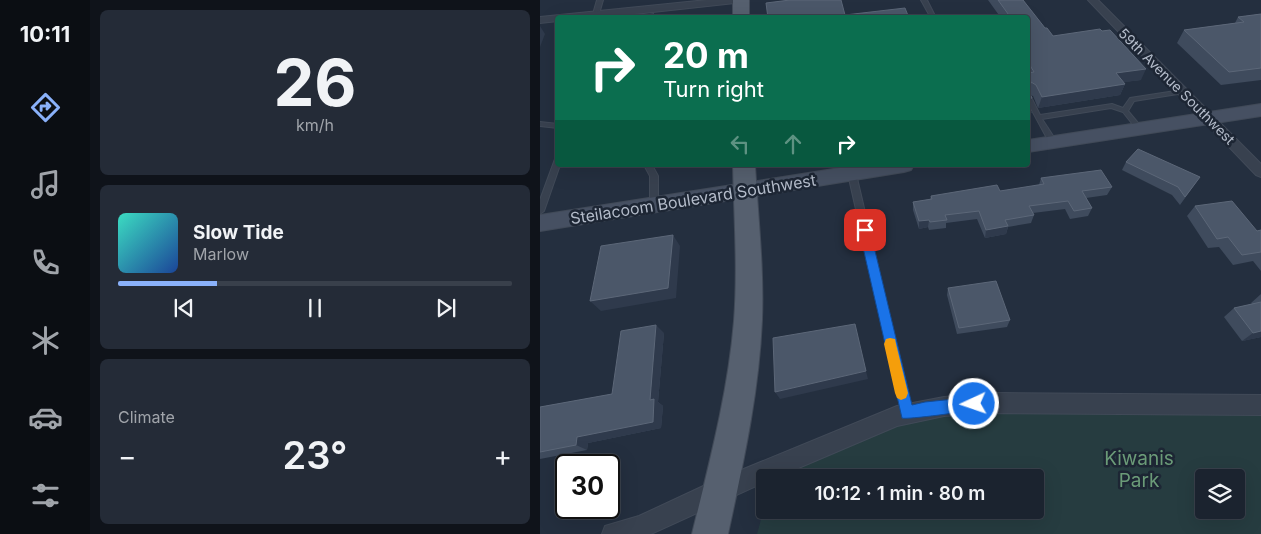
<!DOCTYPE html>
<html lang="en">
<head>
<meta charset="utf-8">
<style>
  body { margin:0; font-family:Inter,sans-serif; background:#242b37; color:#f1f3f6; height:100vh; display:flex; flex-direction:column; font-size:19px; white-space:nowrap }
  * { box-sizing:border-box; margin:0 }
  p { font-size:16px; color:#a0a4aa }
  .icon { flex:none; width:28px; height:28px; fill:none; stroke:currentColor; stroke-width:2; stroke-linecap:round; stroke-linejoin:round }
  .map { position:relative; flex:1; overflow:hidden }
  .details { display:flex; flex-direction:column; gap:10px; padding:10px; background:#0f131a; width:450px }
  .details>* { flex:none }
  .guide { position:absolute; left:15px; top:15px; width:475px; height:152px; border-radius:5px; box-shadow:0 5px 20px #0002,0 0 0 1px #39404b; background:#0b6e4f; color:#fff; overflow:hidden }
  .fabs { position:absolute; left:655px; top:469px; display:grid; gap:10px }
  .fabs a { display:grid; place-items:center; width:50px; height:50px; border-radius:5px; background:#1b232f; box-shadow:0 5px 20px #0002,0 0 0 1px #39404b; font-size:25px }
  .speed { position:absolute; left:15px; top:454px; display:flex; gap:10px; font-size:25px; font-weight:700; text-align:center }
  .speed>* { display:grid; place-content:center; width:65px; height:65px; border-radius:50%; background:#1b232f; box-shadow:0 5px 20px #0002,0 0 0 1px #39404b; line-height:1 }
  .speed .limit { border:2px solid #111; border-radius:8px; background:#fff; color:#111 }
  .pin { position:absolute; display:grid; place-items:center; width:42px; height:42px; color:#fff; margin:-21px; border-radius:10px; box-shadow:0 2px 8px #0006 }
  .me { position:absolute; width:55px; margin:-28px; rotate:267deg; stroke-linejoin:round; filter:drop-shadow(0 0 4px #0008) }
  .turn { display:flex; align-items:center; gap:18px; height:105px; padding:0 25px; font-size:22px }
  .turn .icon { width:65px; height:65px; stroke-width:2.5 }
  .turn b { display:block; font-size:35px; line-height:42px }
  .lanes { display:flex; align-items:center; height:48px; padding:0 25px; background:#0003; justify-content:center; gap:25px; direction:ltr }
  .lanes .off { opacity:.35 }
  .big { font-size:38px; font-weight:600; line-height:1.1 }
  .details .tile { flex:1; display:flex; flex-direction:column; justify-content:center; gap:8px; min-width:0; padding:0 18px; border-radius:8px; background:#242b37 }
  .details .dial { align-items:center; gap:0 }
  .dial b { font-size:65px; line-height:1 }
  .song { display:flex; align-items:center; gap:15px }
  .cover { width:60px; height:60px; border-radius:8px; background:linear-gradient(135deg,hsl(170 70% 55%),hsl(220 70% 35%)) }
  .played { height:5px; border-radius:2px; background:linear-gradient(90deg,#8ab1fa 25%,#39404b 25%) }
  .keys { display:flex; justify-content:space-around; direction:ltr }
  .heat { display:flex; justify-content:space-between; align-items:center; font-size:28px; direction:ltr }
  .trip { position:absolute; left:216px; top:469px; width:288px; height:50px; border-radius:5px; background:#1b232f; box-shadow:0 5px 20px #0002,0 0 0 1px #39404b; font-weight:600; line-height:50px; text-align:center }
  main { display:flex; flex:1; min-height:0 }
  .tab-bar { display:flex; flex-direction:column; width:90px; justify-content:space-around; align-items:center; background:#0b0e13; color:#a0a4aa }
  .tab-bar .icon { width:35px; height:35px }
  .tab-bar .on { color:#8ab1fa }
  .tab-bar b { font-size:22px; color:#f1f3f6 }
  .map>svg:first-child { display:block }
  .green { fill:#263c40; fill-rule:evenodd }
  .lines { fill:none; stroke-linecap:round; stroke-linejoin:round }
  .lane-casing { stroke:#414a58; stroke-width:2 }
  .street-casing { stroke:#414a58; stroke-width:2 }
  .secondary-casing { stroke:#414a58; stroke-width:2 }
  .primary-casing { stroke:#414a58; stroke-width:2 }
  .lane { fill:#38414f; fill-rule:evenodd }
  .street { fill:#38414f; fill-rule:evenodd }
  .secondary { fill:#465062; fill-rule:evenodd }
  .primary { fill:#56606f; fill-rule:evenodd }
  .wall { fill:#3f4b5d }
  .shaded-wall { fill:#2f3a4c }
  .building { fill:#4b5769; stroke:#5c6778 }
  .route { fill:#1a73e8; stroke:#114b97 }
  .slow { fill:#f59e0b }
  .labels { text-anchor:middle; dominant-baseline:central; stroke-width:5; stroke-linejoin:round; paint-order:stroke }
  .far-street-label { font-size:14px; fill:#b4bcca; stroke:#1d2634 }
  .street-label { font-size:16px; fill:#b4bcca; stroke:#1d2634 }
  .near-park-label { font-size:19px; fill:#6b9b78; stroke:#1d2634 }
</style>
</head>
<body>
<main>
<nav class="tab-bar">
<b>10:11</b>
<svg class="icon on" aria-label="directions" viewBox="0 0 24 24"><path d="M12 3l9 9-9 9-9-9zM9 14v-3h6M13 9l2 2-2 2"/></svg>
<svg class="icon" aria-label="music" viewBox="0 0 24 24"><path d="M9 18V5l10-2v13"/><circle cx="6" cy="18" r="3"/><circle cx="16" cy="16" r="3"/></svg>
<svg class="icon" aria-label="phone" viewBox="0 0 24 24"><path d="M5 4h4l2 5-3 2q2 4 5 5l2-3 5 2v4C11 20 4 13 5 4z"/></svg>
<svg class="icon" aria-label="climate" viewBox="0 0 24 24"><path d="M12 3v18M4 7l16 10M4 17L20 7"/></svg>
<svg class="icon" aria-label="car" viewBox="0 0 24 24"><path d="M5 17H2v-5l4-1 3-4h7l3 4 3 1v5h-3M9 17h6M6 11h13"/><circle cx="7" cy="17" r="2"/><circle cx="17" cy="17" r="2"/></svg>
<svg class="icon" aria-label="filters" viewBox="0 0 24 24"><path d="M4 7h16M4 17h16"/><circle cx="9" cy="7" r="2"/><circle cx="15" cy="17" r="2"/></svg>
</nav>
<section class="details">
<div class="tile dial"><b>26</b><p>km/h</p></div>
<div class="tile">
<div class="song"><i class="cover"></i><div><b>Slow Tide</b><p>Marlow</p></div></div>
<div class="played"></div>
<div class="keys"><svg class="icon" aria-label="previous" viewBox="0 0 24 24"><path d="M18 5L8 12l10 7zM5 5v14"/></svg><svg class="icon" aria-label="pause" viewBox="0 0 24 24"><path d="M8 5v14M16 5v14"/></svg><svg class="icon" aria-label="next" viewBox="0 0 24 24"><path d="M6 5l10 7-10 7zM19 5v14"/></svg></div>
</div>
<div class="tile"><p>Climate</p>
<div class="heat"><a>−</a><b class="big">23°</b><a>+</a></div>
</div>
</section>
<div class="map">
<svg width="721" height="534" viewBox="0 0 721 534">
  <rect width="100%" height="100%" fill="#242f3f"/>
  <path class="green" d="M721 405V534H217L225 505V510H495V478L252 477 272 452 357 416ZM664 478H696V510H664Z"/>
  <g class="lines">
    <defs>
      <path id="lane" d="M57 0H63L59 14 56 16 53 14Z
        M381 0H387L396 18H391Z
        M642 90 645 92 644 93 594 101 588 111 603 129 600 131H598L583 112 571 108 502 119 517 142 513 144 509 142 488 103V95L491 97 500 115 572 104 583 108 590 98Z
        M0 122 18 124V128L0 126Z
        M15 159H18V165H20L4 211 0 214V200Z
        M104 165H112L118 176V206L114 209 110 206V176Z
        M312 171 316 174 372 413 371 417 367 418 363 417 362 413 308 174Z"/>
      <path id="street" d="M167 0H200L195 3 58 18H18V21L0 23V17Z
        M548 0H558L721 164V177L716 175Z
        M453 393 721 395V415L453 413 404 416 357 426 235 478H225V482L111 534H62L65 526 99 516 172 482 357 406 404 397Z"/>
      <path id="secondary" d="M721 104V116L488 152V140Z
        M319 165H374L371 170 364 172 0 231V215Z"/>
      <path id="primary" d="M193 0H209V18H193Z
        M193 165H215C218 217 224 269 222 320 219 393 203 464 188 534H152C169 464 188 393 194 321 198 269 194 217 193 165Z"/>
    </defs>
    <use href="#lane" class="lane-casing"/>
    <use href="#street" class="street-casing"/>
    <use href="#secondary" class="secondary-casing"/>
    <use href="#primary" class="primary-casing"/>
    <use href="#lane" class="lane"/>
    <use href="#street" class="street"/>
    <use href="#secondary" class="secondary"/>
    <use href="#primary" class="primary"/>
  </g>
  <path class="wall" d="M448 0H483L505 28 513 36 601 80 583 82 585 84 580 95 498 108 493 96 490 95 492 98 489 109 488 124V18H461Z
    M721 14V80L681 85 637 43 644 30 695 23 698 17Z
    M586 162 660 177 640 205 632 195 582 170Z
    M501 178 572 187 567 195 546 198 552 208 548 216 530 219 525 209 493 213 494 215 491 223 468 227 466 234 445 238 437 219 406 223V228L389 230 388 227 379 229 373 210V202L390 199 391 196 460 191 499 185Z
    M655 206 717 231 721 230V271L713 261 693 265 679 247 668 248 647 216Z
    M408 288 470 320 467 327 417 334 407 295Z
    M721 294V337L702 341 684 317 694 308 712 304 711 303Z
    M124 333 118 402 123 406 121 428 48 443 47 450 0 459V407L72 394Z"/>
  <path class="shaded-wall" d="M0 26 5 34 0 47Z
    M606 69 601 80 571 84 576 73Z
    M585 84 580 95 498 108 502 97Z
    M492 98 489 109H488V99Z
    M488 113H491L488 124Z
    M389 220 388 227 379 229V221Z
    M468 226 466 234 445 238 446 230Z
    M133 235 140 246 136 298 61 311 50 301Z
    M116 325 124 333 118 402 123 406 121 428 48 443 47 450 36 445 37 437 110 400Z
    M721 331V337L702 341 713 333Z
    M326 371 328 379 240 399 235 392Z"/>
  <path class="building" d="M250 0H301L305 15 365 8 369 18H228L226 3Z
    M458 0H483L505 28H507L513 36 560 29 562 31 570 30 606 69 576 73 585 84 502 97 496 85 491 82 489 92 492 98 488 99V73L494 72 488 62V18H471Z
    M114 14 113 18H76Z
    M721 14V68L689 72 644 30 704 22 698 17Z
    M488 107 491 113H488Z
    M598 149 660 177 645 197 638 187 586 162Z
    M561 170 572 187 542 191 552 208 534 211 528 201 489 206 494 215 465 220 468 226 446 230 439 211 405 215 407 220 390 222 389 220 379 221 373 202 392 199 391 196 457 185 460 191 504 184 501 178Z
    M692 201 717 231 721 230V252L702 255 688 237 677 239 655 206Z
    M133 235 128 288 50 301 61 246Z
    M456 281 470 320 419 328 408 288Z
    M721 302V331L713 333 694 308Z
    M315 324 326 371 235 392 233 338Z
    M116 325 110 400 114 399 113 422 37 437 36 445 0 452V407L72 394 81 331Z"/>
  <path class="route" d="M325 226 330 230 372 405 385 402 434 397 438 399 440 404 438 409C432 411 366 420 362 418L319 230Z"/>
  <path class="slow" d="M350 338 355 339 356 344 368 393 366 398 361 400 357 398 355 393 344 344 346 339Z"/>
  <g class="labels">
    <g class="far-street-label">
      <text transform="translate(637 86) rotate(45)">59th Avenue Southwest</text>
    </g>
    <g class="street-label">
      <text transform="translate(153 199) rotate(-9)">Steilacoom Boulevard Southwest</text>
    </g>
    <g class="near-park-label">
      <text x="599" y="458">Kiwanis<tspan x="599" dy="22">Park</tspan></text>
    </g>
  </g>
</svg>
<div class="fabs">
<a><svg class="icon" aria-label="layers" viewBox="0 0 24 24"><path d="M12 4l9 5-9 5-9-5zM3 14l9 5 9-5"/></svg></a>
</div>
<div class="speed"><div class="limit">30</div></div>
<div class="pin" style="left:325px;top:230px;background:#d93025"><svg class="icon" aria-label="arrive" viewBox="0 0 24 24"><path d="M6 21V4h12l-3 4 3 4H6"/></svg></div>
<svg class="me" style="left:434px;top:404px" viewBox="-20 -20 40 40"><circle r="17" fill="#1a73e8" stroke="#fff" stroke-width="3"/><path d="M0-11L8 9 0 5-8 9z" fill="#fff"/></svg>
<div class="trip">10:12 · 1 min · 80 m</div>
<div class="guide">
<div class="turn"><svg class="icon" aria-label="right" viewBox="0 0 24 24"><path d="M7 20v-9h11M14 6l5 5-5 5"/></svg><div><b>20 m</b>Turn right</div></div>
<div class="lanes"><svg class="icon off" aria-label="left" viewBox="0 0 24 24"><path d="M17 20v-9H6M10 6l-5 5 5 5"/></svg><svg class="icon off" aria-label="ahead" viewBox="0 0 24 24"><path d="M12 20V5M6 11l6-6 6 6"/></svg><svg class="icon" aria-label="right" viewBox="0 0 24 24"><path d="M7 20v-9h11M14 6l5 5-5 5"/></svg></div>
</div>
</div>
</main>
</body>
</html>
